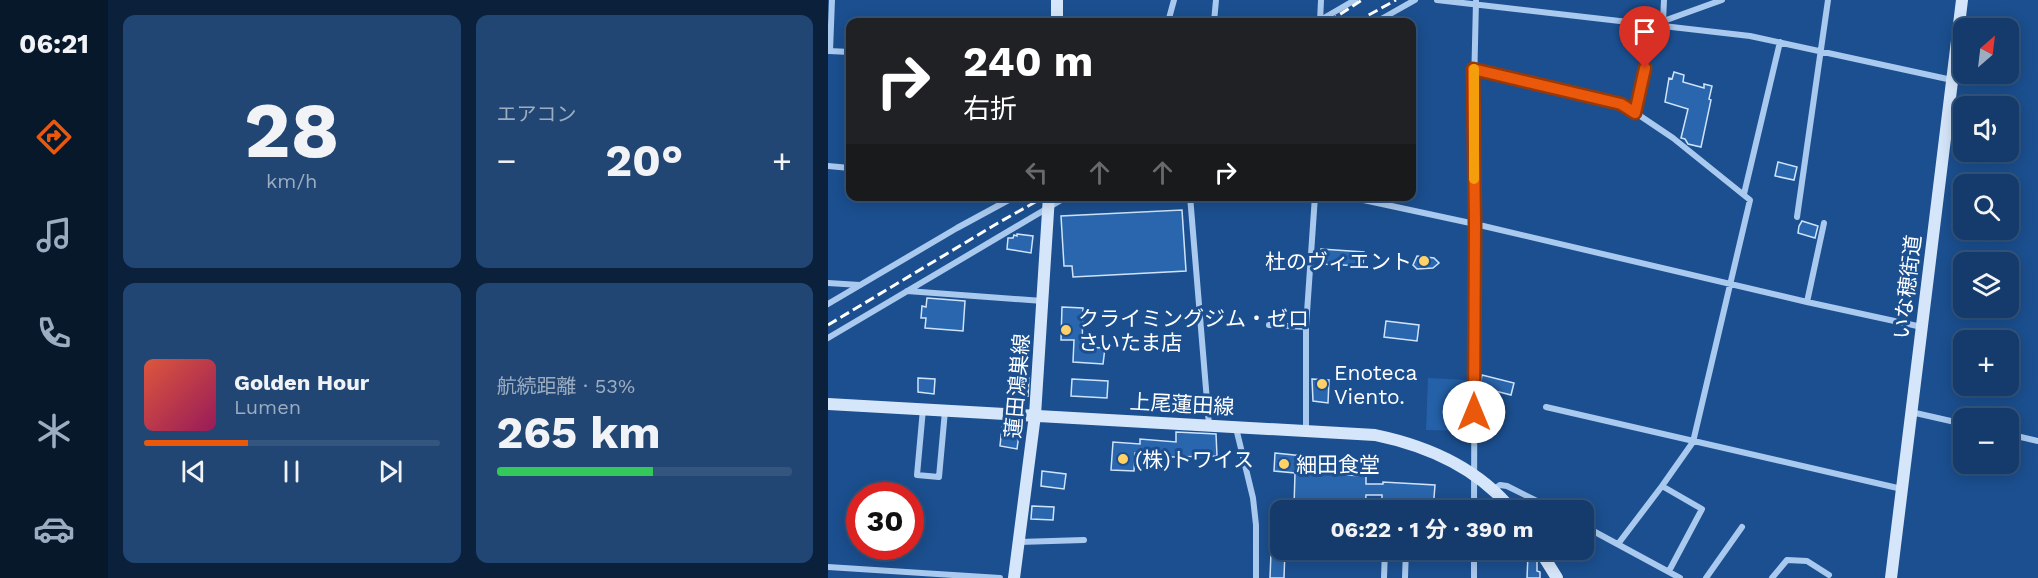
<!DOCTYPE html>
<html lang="ja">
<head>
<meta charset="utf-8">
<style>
  body { margin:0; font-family:"Work Sans","Noto Sans JP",sans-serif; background:#214673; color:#f1f3f6; height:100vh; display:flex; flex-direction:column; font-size:22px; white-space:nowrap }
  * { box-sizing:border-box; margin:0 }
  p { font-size:20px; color:#9dadc1 }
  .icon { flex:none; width:33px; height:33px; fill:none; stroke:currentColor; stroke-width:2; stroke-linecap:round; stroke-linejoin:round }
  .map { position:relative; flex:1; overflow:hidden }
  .panel { display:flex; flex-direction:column; gap:15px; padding:15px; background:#0b203b; width:720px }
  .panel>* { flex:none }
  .guide { position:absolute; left:18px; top:18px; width:570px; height:183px; border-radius:12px; box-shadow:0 3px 15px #0003,0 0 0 2px #33557e; background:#202124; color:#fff; overflow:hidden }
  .needle { width:39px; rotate:28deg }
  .tools { position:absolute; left:1125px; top:18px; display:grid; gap:12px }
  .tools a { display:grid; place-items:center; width:66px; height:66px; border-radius:12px; background:#143b6b; box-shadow:0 3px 15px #0003,0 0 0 2px #33557e; font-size:30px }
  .speed { position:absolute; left:18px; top:482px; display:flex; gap:12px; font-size:30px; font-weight:700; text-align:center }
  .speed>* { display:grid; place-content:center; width:78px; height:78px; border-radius:50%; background:#143b6b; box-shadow:0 3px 15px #0003,0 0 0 2px #33557e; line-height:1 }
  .speed .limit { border:9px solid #d22; background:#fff; color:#111 }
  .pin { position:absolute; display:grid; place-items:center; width:51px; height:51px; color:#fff; margin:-62px -26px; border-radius:50% 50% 50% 0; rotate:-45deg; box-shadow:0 0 6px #0007 }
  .pin .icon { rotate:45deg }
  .me { position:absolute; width:66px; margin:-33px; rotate:0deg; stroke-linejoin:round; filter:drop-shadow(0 0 4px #0008) }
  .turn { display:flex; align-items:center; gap:21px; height:126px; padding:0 18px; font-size:27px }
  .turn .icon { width:78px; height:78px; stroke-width:2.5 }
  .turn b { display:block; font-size:42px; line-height:51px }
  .lanes { display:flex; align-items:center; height:57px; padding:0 18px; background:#0003; justify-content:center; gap:30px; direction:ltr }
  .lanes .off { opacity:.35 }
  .big { font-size:45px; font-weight:700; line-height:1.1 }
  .panel .widget { flex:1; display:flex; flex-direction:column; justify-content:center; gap:9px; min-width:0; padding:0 21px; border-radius:12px; background:#214673 }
  .panel .dial { align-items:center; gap:0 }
  .dial b { font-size:78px; line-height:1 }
  .song { display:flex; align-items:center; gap:18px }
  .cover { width:72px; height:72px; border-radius:9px; background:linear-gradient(135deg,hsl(10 70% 55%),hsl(330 70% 35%)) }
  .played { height:6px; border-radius:3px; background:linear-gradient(90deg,#ea580c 35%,#33557e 35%) }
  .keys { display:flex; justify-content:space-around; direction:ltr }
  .heat { display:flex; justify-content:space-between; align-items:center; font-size:33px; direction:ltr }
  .charge { height:9px; border-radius:4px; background:linear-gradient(90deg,#34c759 53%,#33557e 0) }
  .panel .tiles { flex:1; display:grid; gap:15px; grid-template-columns:repeat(2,1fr) }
  .trip { position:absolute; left:442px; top:500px; width:324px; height:60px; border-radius:12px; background:#143b6b; box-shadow:0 3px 15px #0003,0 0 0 2px #33557e; font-weight:700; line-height:60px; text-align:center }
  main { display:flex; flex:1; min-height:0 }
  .tab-bar { display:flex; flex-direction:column; width:108px; justify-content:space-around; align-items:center; background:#08182b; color:#9dadc1 }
  .tab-bar .icon { width:42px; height:42px }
  .tab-bar .selected { color:#ea580c }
  .tab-bar b { font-size:27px; color:#f1f3f6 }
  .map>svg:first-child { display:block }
  .green { fill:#2461a8 }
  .building { fill:#2a66ad; stroke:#cfe3fa; stroke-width:1.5 }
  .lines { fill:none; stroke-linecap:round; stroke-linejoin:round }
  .street { stroke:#a9c9ee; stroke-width:6 }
  .secondary { stroke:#d6e6fa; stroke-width:12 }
  .rail { stroke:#fff; stroke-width:3; stroke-dasharray:10 4.5; stroke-linecap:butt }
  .route-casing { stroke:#983908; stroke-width:15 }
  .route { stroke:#ea580c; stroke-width:10 }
  .slow { stroke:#f59e0b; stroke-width:10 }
  .poi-dot { fill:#ffd166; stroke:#1b4f8f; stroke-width:2 }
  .labels { text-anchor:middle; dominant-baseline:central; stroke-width:6; stroke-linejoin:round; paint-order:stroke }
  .poi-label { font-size:21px; fill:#fff; stroke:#1b4f8f; text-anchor:start }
  .street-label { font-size:21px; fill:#fff; stroke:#1b4f8f }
</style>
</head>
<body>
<main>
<nav class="tab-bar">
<b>06:21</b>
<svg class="icon selected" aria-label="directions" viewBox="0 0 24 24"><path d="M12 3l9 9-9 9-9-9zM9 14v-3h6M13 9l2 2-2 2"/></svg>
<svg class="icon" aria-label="music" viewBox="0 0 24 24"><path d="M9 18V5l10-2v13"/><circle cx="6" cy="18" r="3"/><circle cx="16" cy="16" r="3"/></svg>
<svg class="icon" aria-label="phone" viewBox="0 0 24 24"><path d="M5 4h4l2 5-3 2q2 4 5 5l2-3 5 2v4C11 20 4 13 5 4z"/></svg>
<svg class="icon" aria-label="climate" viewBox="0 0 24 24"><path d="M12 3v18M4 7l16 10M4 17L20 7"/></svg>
<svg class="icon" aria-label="car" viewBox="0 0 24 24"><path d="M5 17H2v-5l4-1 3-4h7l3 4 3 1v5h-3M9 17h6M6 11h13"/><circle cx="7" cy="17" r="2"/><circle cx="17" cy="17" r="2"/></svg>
</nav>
<section class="panel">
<div class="tiles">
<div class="widget dial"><b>28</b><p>km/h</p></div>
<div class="widget"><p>エアコン</p>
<div class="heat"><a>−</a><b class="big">20°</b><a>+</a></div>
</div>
<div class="widget">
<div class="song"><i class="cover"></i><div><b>Golden Hour</b><p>Lumen</p></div></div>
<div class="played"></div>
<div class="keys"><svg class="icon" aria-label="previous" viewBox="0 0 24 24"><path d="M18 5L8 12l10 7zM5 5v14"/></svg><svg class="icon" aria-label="pause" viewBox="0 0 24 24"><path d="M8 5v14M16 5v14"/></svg><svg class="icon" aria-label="next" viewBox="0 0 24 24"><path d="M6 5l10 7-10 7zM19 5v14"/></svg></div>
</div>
<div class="widget"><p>航続距離 · 53%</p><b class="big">265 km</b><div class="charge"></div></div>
</div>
</section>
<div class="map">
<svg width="1210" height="578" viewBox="0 0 1210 578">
  <rect width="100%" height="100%" fill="#1b4f8f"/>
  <path class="green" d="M600 378 641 380 640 431 598 430Z"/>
  <path class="building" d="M846 72 856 75 855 82 876 88V84L884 86 881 99 883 100 873 147 860 144 857 139 853 138 860 109 837 102 841 78 844 79Z
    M950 162 969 167 966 180 947 176Z
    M354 210 358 271 245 277 244 266H236L233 216Z
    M974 221 990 226 987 238 970 233 971 226Z
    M189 234 205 236 203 253 179 249 180 238H185L186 235 189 236Z
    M493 249 536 252 535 266 492 264Z
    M589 256 606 258 611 263 605 268 589 269 585 265Z
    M99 298 137 301 135 331 97 328 98 318H93L94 306 98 307Z
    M234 307 255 308 254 347 277 348 275 364 245 362 246 340H233Z
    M558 321 591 325 589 341 556 337Z
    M185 375 201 378 200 396 184 393 185 389H182Z
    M654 375 686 383 683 395 652 387Z
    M90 378 107 379 106 394 90 392Z
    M244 379 280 381 279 398 243 396Z
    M484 379 501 380 500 403 485 401Z
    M174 427 187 428 191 434 189 449 172 446Z
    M348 432 388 434 389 456 344 457 307 453 306 471 283 470 285 442 312 444V439L348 442Z
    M447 453 485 457 484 472 508 473V463H520L519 475 538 476V484H555V482L607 485 605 510H554V495H538L537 510 466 507 467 473 446 471Z
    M214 471 238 474 236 489 213 486Z
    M204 506 226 507 225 520 203 519Z
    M444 527H453V549H457L456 578H442Z
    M700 555 706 556 709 561V571L712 572V578H699Z"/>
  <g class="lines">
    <path class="street" d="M609 0 922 36 1124 80
      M835 21 836 0
      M340 22 346 0
      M386 22 388 0
      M489 22 527 0
      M492 22 493 0
      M548 22 587 0
      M830 23 894 0
      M1 51 22 52
      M2 51 4 0
      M645 69 793 103 845 138 922 200 865 442 834 486 790 544
      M807 113 826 24
      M0 166 22 168
      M916 194 952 42
      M362 196 381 425
      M517 196 647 224 979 302 1094 327
      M969 217 1000 0
      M0 283 32 285
      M79 291 215 301
      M979 302 996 223
      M0 304 129 228 188 196
      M441 325 478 327
      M0 338 240 196
      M718 407 1074 489
      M95 409 89 475 111 477 117 411
      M1083 412 1136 424
      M408 428 425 498 428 525V578
      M478 430V327L487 196
      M1180 434 1210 441
      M834 486 874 509 841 571
      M665 490 672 485 679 486 727 510
      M646 510 647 224 645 129 648 1
      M756 526 852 578
      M191 542 256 540
      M646 549V578
      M0 567 172 578
      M556 578 557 549
      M577 578 578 549
      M878 578 914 527
      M944 578 959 560 979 561 1001 575"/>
    <path class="secondary" d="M229 22V0
      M0 404 547 435C600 446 649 467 684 510
      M711 549 729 578
      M186 578 207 415 221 196
      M1063 578 1134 0"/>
    <path class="rail" d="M500 22 534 0
      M528 22 568 0
      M0 325 170 223 218 196"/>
  </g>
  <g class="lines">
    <defs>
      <path id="route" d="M646 412 647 224 645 69 793 104 807 113 817 68"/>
    </defs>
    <use href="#route" class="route-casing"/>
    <use href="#route" class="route"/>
    <path class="slow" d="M646 179V69"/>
  </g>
  <g class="poi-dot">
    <circle cx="596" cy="261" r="6"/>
    <circle cx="238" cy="330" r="6"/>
    <circle cx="494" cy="384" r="6"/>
    <circle cx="295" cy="459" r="6"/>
    <circle cx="456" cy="464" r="6"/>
  </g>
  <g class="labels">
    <g class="poi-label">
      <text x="584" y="261" text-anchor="end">杜のヴィエント</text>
      <text x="250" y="318">クライミングジム・ゼロ<tspan x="250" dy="24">さいたま店</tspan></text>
      <text x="506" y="372">Enoteca<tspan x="506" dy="24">Viento.</tspan></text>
      <text x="307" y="459">(株)トワイス</text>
      <text x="468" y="464">細田食堂</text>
    </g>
    <g class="street-label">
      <text transform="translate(1079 287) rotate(-83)">いな穂街道</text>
      <text transform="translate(189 386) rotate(-85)">蓮田鴻巣線</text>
      <text transform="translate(354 404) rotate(3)">上尾蓮田線</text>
    </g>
  </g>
</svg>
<div class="tools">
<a><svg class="needle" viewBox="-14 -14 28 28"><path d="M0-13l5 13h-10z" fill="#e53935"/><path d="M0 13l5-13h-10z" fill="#9dadc1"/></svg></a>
<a><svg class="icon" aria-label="sound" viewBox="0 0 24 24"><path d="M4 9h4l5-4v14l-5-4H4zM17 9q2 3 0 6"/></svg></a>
<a><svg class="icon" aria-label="search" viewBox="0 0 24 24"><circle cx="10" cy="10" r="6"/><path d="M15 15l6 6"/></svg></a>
<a><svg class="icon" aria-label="layers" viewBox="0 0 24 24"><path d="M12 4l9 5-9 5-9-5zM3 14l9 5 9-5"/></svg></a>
<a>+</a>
<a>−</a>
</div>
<div class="speed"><div class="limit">30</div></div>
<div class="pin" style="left:817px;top:68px;background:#d93025"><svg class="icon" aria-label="arrive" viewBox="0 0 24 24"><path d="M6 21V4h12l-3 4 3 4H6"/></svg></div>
<svg class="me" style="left:646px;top:412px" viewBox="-20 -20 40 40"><circle r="19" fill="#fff"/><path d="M0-13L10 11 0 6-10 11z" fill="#ea580c"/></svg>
<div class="trip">06:22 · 1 分 · 390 m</div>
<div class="guide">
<div class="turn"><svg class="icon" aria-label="right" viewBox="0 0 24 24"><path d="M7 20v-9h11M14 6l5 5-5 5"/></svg><div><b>240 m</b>右折</div></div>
<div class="lanes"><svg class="icon off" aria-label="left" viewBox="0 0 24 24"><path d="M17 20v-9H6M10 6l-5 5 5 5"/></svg><svg class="icon off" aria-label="ahead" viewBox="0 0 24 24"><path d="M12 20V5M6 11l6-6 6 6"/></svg><svg class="icon off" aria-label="ahead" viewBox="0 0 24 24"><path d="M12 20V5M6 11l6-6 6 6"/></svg><svg class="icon" aria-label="right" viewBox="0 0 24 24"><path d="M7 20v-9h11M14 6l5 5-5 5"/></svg></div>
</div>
</div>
</main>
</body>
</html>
